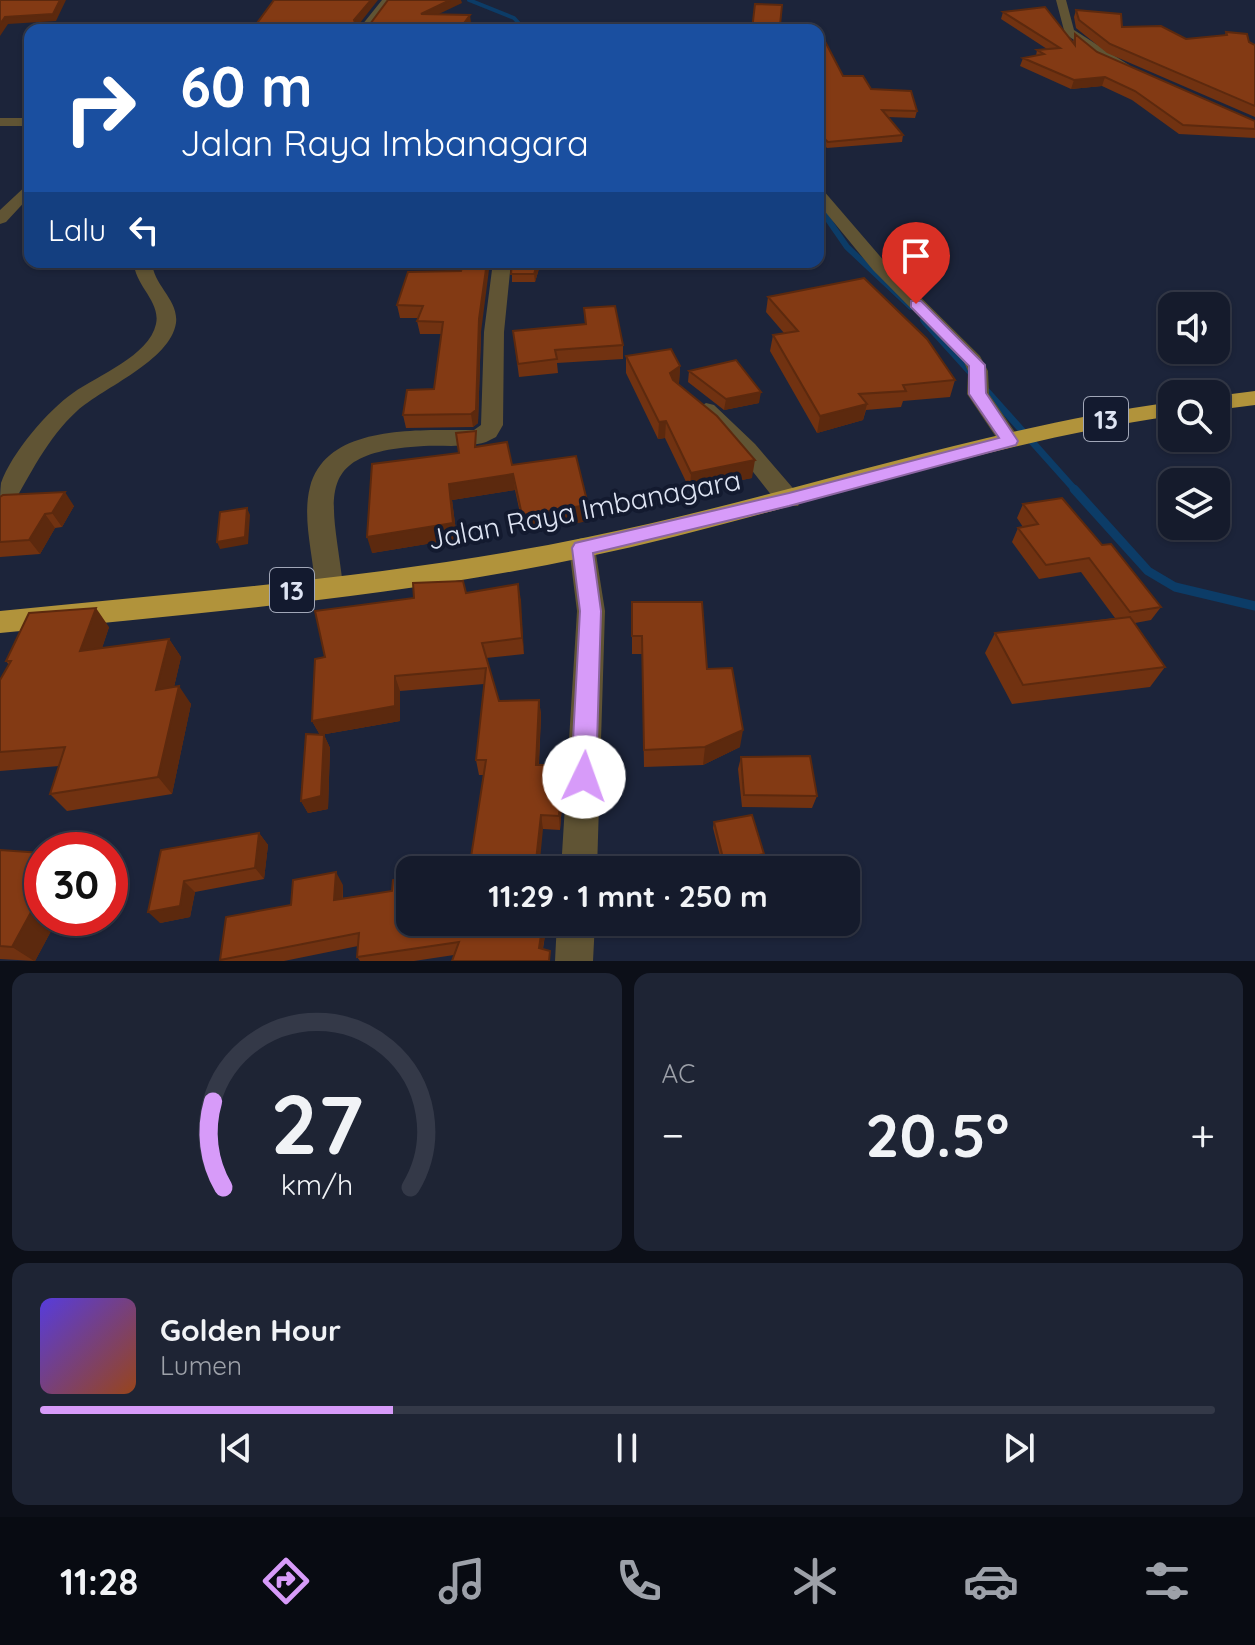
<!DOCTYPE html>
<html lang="id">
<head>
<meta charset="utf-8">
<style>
  body { margin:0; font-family:Quicksand,sans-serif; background:#1e2434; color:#f1f3f6; height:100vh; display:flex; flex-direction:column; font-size:30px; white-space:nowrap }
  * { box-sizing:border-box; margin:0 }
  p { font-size:26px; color:#9da1a9 }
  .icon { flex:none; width:44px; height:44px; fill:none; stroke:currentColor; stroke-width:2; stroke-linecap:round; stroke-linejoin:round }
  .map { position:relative; height:961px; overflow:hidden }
  .sheet { display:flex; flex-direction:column; gap:12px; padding:12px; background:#0c0f18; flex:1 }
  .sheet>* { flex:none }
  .guide { position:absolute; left:24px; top:24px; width:800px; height:244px; border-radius:16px; box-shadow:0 2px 6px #0004,0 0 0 2px #343948; background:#1a4fa0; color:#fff; overflow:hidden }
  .tools { position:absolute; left:1158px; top:292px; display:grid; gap:16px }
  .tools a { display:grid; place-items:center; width:72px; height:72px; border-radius:16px; background:#151b2c; box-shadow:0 2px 6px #0004,0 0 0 2px #343948; font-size:40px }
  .speed { position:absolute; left:24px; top:832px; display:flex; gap:16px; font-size:40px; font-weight:700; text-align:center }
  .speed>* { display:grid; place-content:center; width:104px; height:104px; border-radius:50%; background:#151b2c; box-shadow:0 2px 6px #0004,0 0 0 2px #343948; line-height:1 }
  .speed .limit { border:12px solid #d22; background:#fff; color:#111 }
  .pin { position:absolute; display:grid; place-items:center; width:68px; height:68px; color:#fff; margin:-82px -34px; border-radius:50% 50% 50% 0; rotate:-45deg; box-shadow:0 0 8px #0007 }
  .pin .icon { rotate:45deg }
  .me { position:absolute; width:88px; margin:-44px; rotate:3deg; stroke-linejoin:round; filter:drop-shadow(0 0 6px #0008) }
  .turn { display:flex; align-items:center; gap:28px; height:168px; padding:0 24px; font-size:36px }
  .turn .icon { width:104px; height:104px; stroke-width:2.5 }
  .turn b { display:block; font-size:56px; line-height:68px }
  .then { display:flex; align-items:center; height:76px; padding:0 24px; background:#0003; gap:16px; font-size:30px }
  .big { font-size:60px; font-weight:700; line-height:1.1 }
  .sheet .tile { flex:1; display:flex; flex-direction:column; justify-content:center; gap:12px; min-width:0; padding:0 28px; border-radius:16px; background:#1e2434 }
  .sheet .dial { align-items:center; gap:0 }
  .dial svg { height:208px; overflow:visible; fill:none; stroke:#343948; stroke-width:7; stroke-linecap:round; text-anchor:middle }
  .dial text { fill:#f1f3f6; stroke:none }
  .song { display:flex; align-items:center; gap:24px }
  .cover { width:96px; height:96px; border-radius:12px; background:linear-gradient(135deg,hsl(250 70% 55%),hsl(20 70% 35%)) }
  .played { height:8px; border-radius:4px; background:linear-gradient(90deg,#d79bf9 30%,#343948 30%) }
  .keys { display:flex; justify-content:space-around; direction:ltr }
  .heat { display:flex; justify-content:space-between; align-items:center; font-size:44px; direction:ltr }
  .sheet .tiles { flex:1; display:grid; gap:12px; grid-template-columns:1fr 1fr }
  .tile:last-child { grid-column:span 2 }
  .trip { position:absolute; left:396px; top:856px; width:464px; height:80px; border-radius:16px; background:#151b2c; box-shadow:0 2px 6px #0004,0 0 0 2px #343948; font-weight:700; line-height:80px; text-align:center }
  .tabs { display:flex; height:128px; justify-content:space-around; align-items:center; background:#080b12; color:#9da1a9 }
  .tabs .icon { width:56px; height:56px }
  .tabs .current { color:#d79bf9 }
  .tabs b { font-size:36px; color:#f1f3f6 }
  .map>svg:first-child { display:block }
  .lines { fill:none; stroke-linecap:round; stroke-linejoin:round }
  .stream-far3 { stroke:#0c3c67; stroke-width:4 }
  .stream-far2 { stroke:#0c3c67; stroke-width:6 }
  .stream-far1 { stroke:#0c3c67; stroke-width:7 }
  .stream { stroke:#0c3c67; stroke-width:9 }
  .minor { fill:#605434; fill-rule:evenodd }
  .highway { fill:#b1933b; fill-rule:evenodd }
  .wall { fill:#713211 }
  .shaded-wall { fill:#5c290e }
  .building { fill:#833a14; stroke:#5c290e; stroke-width:2 }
  .route { fill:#d79bf9; stroke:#8c65a2; stroke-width:2 }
  .labels { text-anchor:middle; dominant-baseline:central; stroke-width:8; stroke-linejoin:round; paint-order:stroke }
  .shield { fill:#131a2f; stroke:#a1a7b8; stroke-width:2 }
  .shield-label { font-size:26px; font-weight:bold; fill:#dee4f3 }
  .street-label { font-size:28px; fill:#dee4f3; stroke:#131a2f }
</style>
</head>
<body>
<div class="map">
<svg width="1255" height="961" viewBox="0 0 1255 961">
  <rect width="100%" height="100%" fill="#1c243a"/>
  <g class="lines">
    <path class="stream-far3" d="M469 0 514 18 525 30"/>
    <path class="stream-far2" d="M818 205 847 247 911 307
      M923 320 927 324"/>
    <path class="stream-far1" d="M925 322 973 375
      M984 388 1076 491"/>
    <path class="stream" d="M1074 489 1148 571 1175 587 1255 606"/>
    <path class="minor" d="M382 0H392L369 30H358Z
      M1056 0H1066L1074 30 1129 65V71H1121L1065 34Z
      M0 118H30V126H0Z
      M30 182V196L6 222 0 224V210Z
      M818 188 823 190 885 262 980 356 988 371 989 394 1021 441 1018 446H1002L967 394 968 371 964 362 873 270 818 203Z
      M134 262H152C153 285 179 300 176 323 170 361 104 387 77 411 47 438 29 477 9 511L0 514C0 505 0 492 1 483 11 454 48 410 73 393 98 375 149 356 156 324 161 301 134 285 134 262Z
      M493 262H511L504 332 503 425 496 437 486 442C466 448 444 445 424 446 309 452 333 498 343 586L339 594 329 597 319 594 315 586C313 554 302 518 310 487 327 422 424 431 474 430L481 425 484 332Z
      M706 403 714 405 755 444 798 494 801 500 798 506H780L739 454 698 415 695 410Z
      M582 538 591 541 595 548 605 611 597 870H561L577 611 569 548 573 541Z
      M557 922H595L593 961H555Z"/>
    <path class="highway" d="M1255 391V405L1216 410V396Z
      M1172 402V416C973 445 782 516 586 557 393 598 196 613 0 633V611C196 591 395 577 588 537 784 497 974 430 1172 402Z"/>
  </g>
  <path class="wall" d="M755 4 782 5 780 25 817 26 843 76H863L871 89 911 91 917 111 915 118 887 117 903 135 902 142 827 148 818 140V30H752Z
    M1076 10 1122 27 1186 39 1225 35 1226 32 1255 45V117L1107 53 1076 28 1074 17Z
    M1003 12 1073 42 1075 34 1097 52 1255 121V138L1179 134 1132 100 1102 86 1071 89 1020 66 1023 58 1036 56 1037 50 1047 49 1001 19Z
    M512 262H541L535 282H512Z
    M408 272 481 332 478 423 473 427 406 428 403 415 434 389 442 334H420L417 321 418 318H400L397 305Z
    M768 297 955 380 950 397 903 401 901 407 866 410 863 420 817 433 770 351 773 335 784 333 766 312Z
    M584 308 623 345V359L557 363 558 373 519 377 513 331 585 324Z
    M626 356 680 366 679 383 678 384 752 478 690 490 665 438 658 439 626 373Z
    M689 371 759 403 724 410 688 382Z
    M479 447 512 465 589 521 524 531 515 490 452 500 457 539 372 553 459 453Z
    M0 497 74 506 62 527 55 528 40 554 0 557Z
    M1023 504 1102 545 1161 607 1151 620 1135 623 1165 667 1150 687 1012 704 985 653 995 633 1115 618 1081 572 1039 579 1012 542 1018 528 1023 527 1017 518Z
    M518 584 524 654 486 658 499 701 539 700 541 715 539 765H562L564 780 560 830 543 829 484 775H479L476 760 484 684 400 691V721L320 735H324L330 748 328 809 308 813 301 801 320 735 312 721 325 657 466 593Z
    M632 602 740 747 703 765 644 767 642 654H632Z
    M109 627 102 648 169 639 181 657 174 687 191 704 172 794 67 811 50 794 59 766 0 771V680L9 665 6 661Z
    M741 757 817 796 812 808 742 807 738 769Z
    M714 822 764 854 762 860 723 868 713 828Z
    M259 833 268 845 264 879 195 892 190 917 160 923 161 850Z
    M0 850 42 918H58L35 961 0 959Z
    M343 885V898L392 891 410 922H547L543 949 454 955 414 961H360L357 957 358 946 284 961H221L220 960 291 905Z"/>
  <path class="shaded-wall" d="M60 0H66L56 21 8 24 0 36V24L5 17Z
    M371 0H378L356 28 354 20Z
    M450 0H461L462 3 422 22 421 14Z
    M470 15 471 23 466 30H459Z
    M1105 77 1102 86 1071 89 1074 80Z
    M487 262H490L481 332 478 423 473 427 471 414 479 319Z
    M538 262H541L535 282 534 274Z
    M680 366 679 383 669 390 670 373Z
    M761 392 759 403 724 410 726 399Z
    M867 404 863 420 817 433 820 416Z
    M666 421 665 438 658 439 659 422Z
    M755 460 752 478 690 490 691 473Z
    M513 474 515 490 452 500 457 539 372 553 367 537 449 484Z
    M65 492 74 506 62 527 52 513Z
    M588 505 589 521 524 531 522 515Z
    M247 508 250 515 248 544 220 549 217 542Z
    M45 514 55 528 40 554 29 540Z
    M518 584 521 600 524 654 522 638Z
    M96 608 109 627 95 669 80 651Z
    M169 639 181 657 169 708 156 690Z
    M395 676 400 691V721L320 735 312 721Z
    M179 686 191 704 172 794 158 777Z
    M539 700 541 715 538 779 536 765Z
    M743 730 740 747 703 765 705 747Z
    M324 735 330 748 328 809 308 813 301 801Z
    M562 765 564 780 560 830 559 816Z
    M541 815 543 829 539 870H535Z
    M259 833 268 845 264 879 255 868Z
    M336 872 343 885 342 912 334 900Z
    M184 881 195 892 190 917 160 923 148 912Z
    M42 892V918H58L35 961H34L12 947Z
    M543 922H547L541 959 539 948Z"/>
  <path class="building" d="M0 0H60L53 14 5 17 0 24Z
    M274 0H371L354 20 356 25 370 24 388 0H450L421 14 470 15 459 30H252Z
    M755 4 782 5 780 25 817 26 843 76H863L871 89 911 91 917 111 882 110 903 135 828 142 818 133V30H752Z
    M1045 7 1075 45V34L1097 52 1255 121V129L1183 125 1135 91 1105 77 1074 80 1023 58 1044 54 1037 50 1060 48 1003 12Z
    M1076 10 1121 14 1122 27 1161 26 1186 39 1227 35 1226 32 1247 34 1249 42 1255 45V106L1110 44 1079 20Z
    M464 262H487L479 319 476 410 471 414 403 415 407 390 434 389 443 322 417 321 423 306 397 305 408 272 461 271Z
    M512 262H538L534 274H511Z
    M864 278 927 339 955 380 903 385 906 391 859 394 867 404 820 416 773 335 798 331 768 297Z
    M615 306 623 345 555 350 557 359 518 364 513 331 586 324 584 308Z
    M671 349 680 366 670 373 673 380 717 416 755 460 691 473 666 421 659 422 626 356Z
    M736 360 761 392 726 399 689 371Z
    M476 431 475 447 507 442 512 465 576 456 588 505 522 515 513 474 449 484 453 523 367 537 372 464 459 453 456 433Z
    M65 492 52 513 45 514 29 540 0 542V497L3 495Z
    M1062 498 1102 545 1111 544 1161 607 1130 612 1089 558 1046 565 1018 528 1038 524 1023 504Z
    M247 508 245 537 217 542 220 512Z
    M463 581 466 593 518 584 522 638 482 643 499 701 539 700 536 765H562L559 816 541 815 535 870H469L486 760H476L486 668 395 676V706L312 721 315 659 325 657 315 611 414 598 413 583Z
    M632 602H702L707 669 732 668 743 730 705 747 644 750 642 636H632Z
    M96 608 80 651 169 639 156 690 179 686 158 777 50 794 65 747 0 752V680L11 661H6L29 613Z
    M1130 617 1165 667 1023 685 995 633Z
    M306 734 324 735 321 796 301 801Z
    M810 756 817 796 744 795 741 757Z
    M752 815 764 854 724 862 714 822Z
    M259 833 255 868 184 881 180 906 148 912 161 850Z
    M0 850 42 853V892L12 947 0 946Z
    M336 872 334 900 392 891 393 880 410 877V922H543L539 948 550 951 549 961H452L459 942 357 957 359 933 220 960 226 917 291 905 293 880Z"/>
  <path class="route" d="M911 301H921L985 365 986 393 1018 441 1016 445 789 506 593 553 601 611 596 777 592 785 584 788 575 785 571 777 580 611 572 548 575 543 789 493 999 438 969 394V366L911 307Z"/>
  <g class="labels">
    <g class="shield">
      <rect x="1084" y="397" width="44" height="44" rx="6"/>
      <rect x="270" y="568" width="44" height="44" rx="6"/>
    </g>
    <g class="shield-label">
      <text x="1106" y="419">13</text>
      <text x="292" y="590">13</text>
    </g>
    <g class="street-label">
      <text transform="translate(584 509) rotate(-11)">Jalan Raya Imbanagara</text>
    </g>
  </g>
</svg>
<div class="tools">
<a><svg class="icon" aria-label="sound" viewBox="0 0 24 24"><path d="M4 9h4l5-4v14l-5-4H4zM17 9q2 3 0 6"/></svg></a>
<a><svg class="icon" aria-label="search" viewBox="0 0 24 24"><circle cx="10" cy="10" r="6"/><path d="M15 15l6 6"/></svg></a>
<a><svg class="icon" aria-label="layers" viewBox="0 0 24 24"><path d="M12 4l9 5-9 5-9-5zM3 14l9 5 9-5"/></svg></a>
</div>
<div class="speed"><div class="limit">30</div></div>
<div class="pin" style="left:916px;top:304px;background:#d93025"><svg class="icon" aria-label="arrive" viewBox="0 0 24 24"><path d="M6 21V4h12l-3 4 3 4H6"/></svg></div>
<svg class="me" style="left:584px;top:777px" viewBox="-20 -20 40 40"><circle r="19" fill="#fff"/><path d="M0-13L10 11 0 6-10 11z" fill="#d79bf9"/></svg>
<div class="trip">11:29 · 1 mnt · 250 m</div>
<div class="guide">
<div class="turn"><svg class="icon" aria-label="right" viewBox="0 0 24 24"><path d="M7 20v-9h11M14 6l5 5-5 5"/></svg><div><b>60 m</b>Jalan Raya Imbanagara</div></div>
<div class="then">Lalu<svg class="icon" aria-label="left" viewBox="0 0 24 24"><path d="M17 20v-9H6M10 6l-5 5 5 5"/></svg></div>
</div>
</div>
<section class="sheet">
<div class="tiles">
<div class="tile dial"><svg viewBox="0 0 100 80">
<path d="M14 69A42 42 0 1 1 86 69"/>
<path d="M14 69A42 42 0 0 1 10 36" stroke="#d79bf9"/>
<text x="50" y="56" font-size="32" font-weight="700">27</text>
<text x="50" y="72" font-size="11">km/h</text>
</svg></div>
<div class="tile"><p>AC</p>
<div class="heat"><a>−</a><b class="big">20.5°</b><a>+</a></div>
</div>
<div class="tile">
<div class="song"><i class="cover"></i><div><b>Golden Hour</b><p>Lumen</p></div></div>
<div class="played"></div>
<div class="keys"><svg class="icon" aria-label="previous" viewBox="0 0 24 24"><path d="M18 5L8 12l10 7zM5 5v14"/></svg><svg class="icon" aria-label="pause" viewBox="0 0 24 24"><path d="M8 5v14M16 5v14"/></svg><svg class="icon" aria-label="next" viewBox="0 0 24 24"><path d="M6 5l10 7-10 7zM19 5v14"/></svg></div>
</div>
</div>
</section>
<nav class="tabs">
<b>11:28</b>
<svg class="icon current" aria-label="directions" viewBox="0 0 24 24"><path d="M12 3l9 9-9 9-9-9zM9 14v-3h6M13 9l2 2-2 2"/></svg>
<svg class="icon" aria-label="music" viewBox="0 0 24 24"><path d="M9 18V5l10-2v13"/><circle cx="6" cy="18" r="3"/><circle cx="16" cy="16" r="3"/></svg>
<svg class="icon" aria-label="phone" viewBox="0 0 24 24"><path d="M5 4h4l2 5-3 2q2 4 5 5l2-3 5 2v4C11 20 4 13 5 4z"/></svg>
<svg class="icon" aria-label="climate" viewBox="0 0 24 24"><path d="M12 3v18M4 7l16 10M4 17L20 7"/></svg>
<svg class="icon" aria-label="car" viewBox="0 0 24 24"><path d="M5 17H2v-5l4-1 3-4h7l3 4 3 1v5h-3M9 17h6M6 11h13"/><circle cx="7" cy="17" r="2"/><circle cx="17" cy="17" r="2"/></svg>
<svg class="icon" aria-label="filters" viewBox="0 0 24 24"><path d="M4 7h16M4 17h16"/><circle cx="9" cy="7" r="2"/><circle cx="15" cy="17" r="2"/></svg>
</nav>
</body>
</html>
